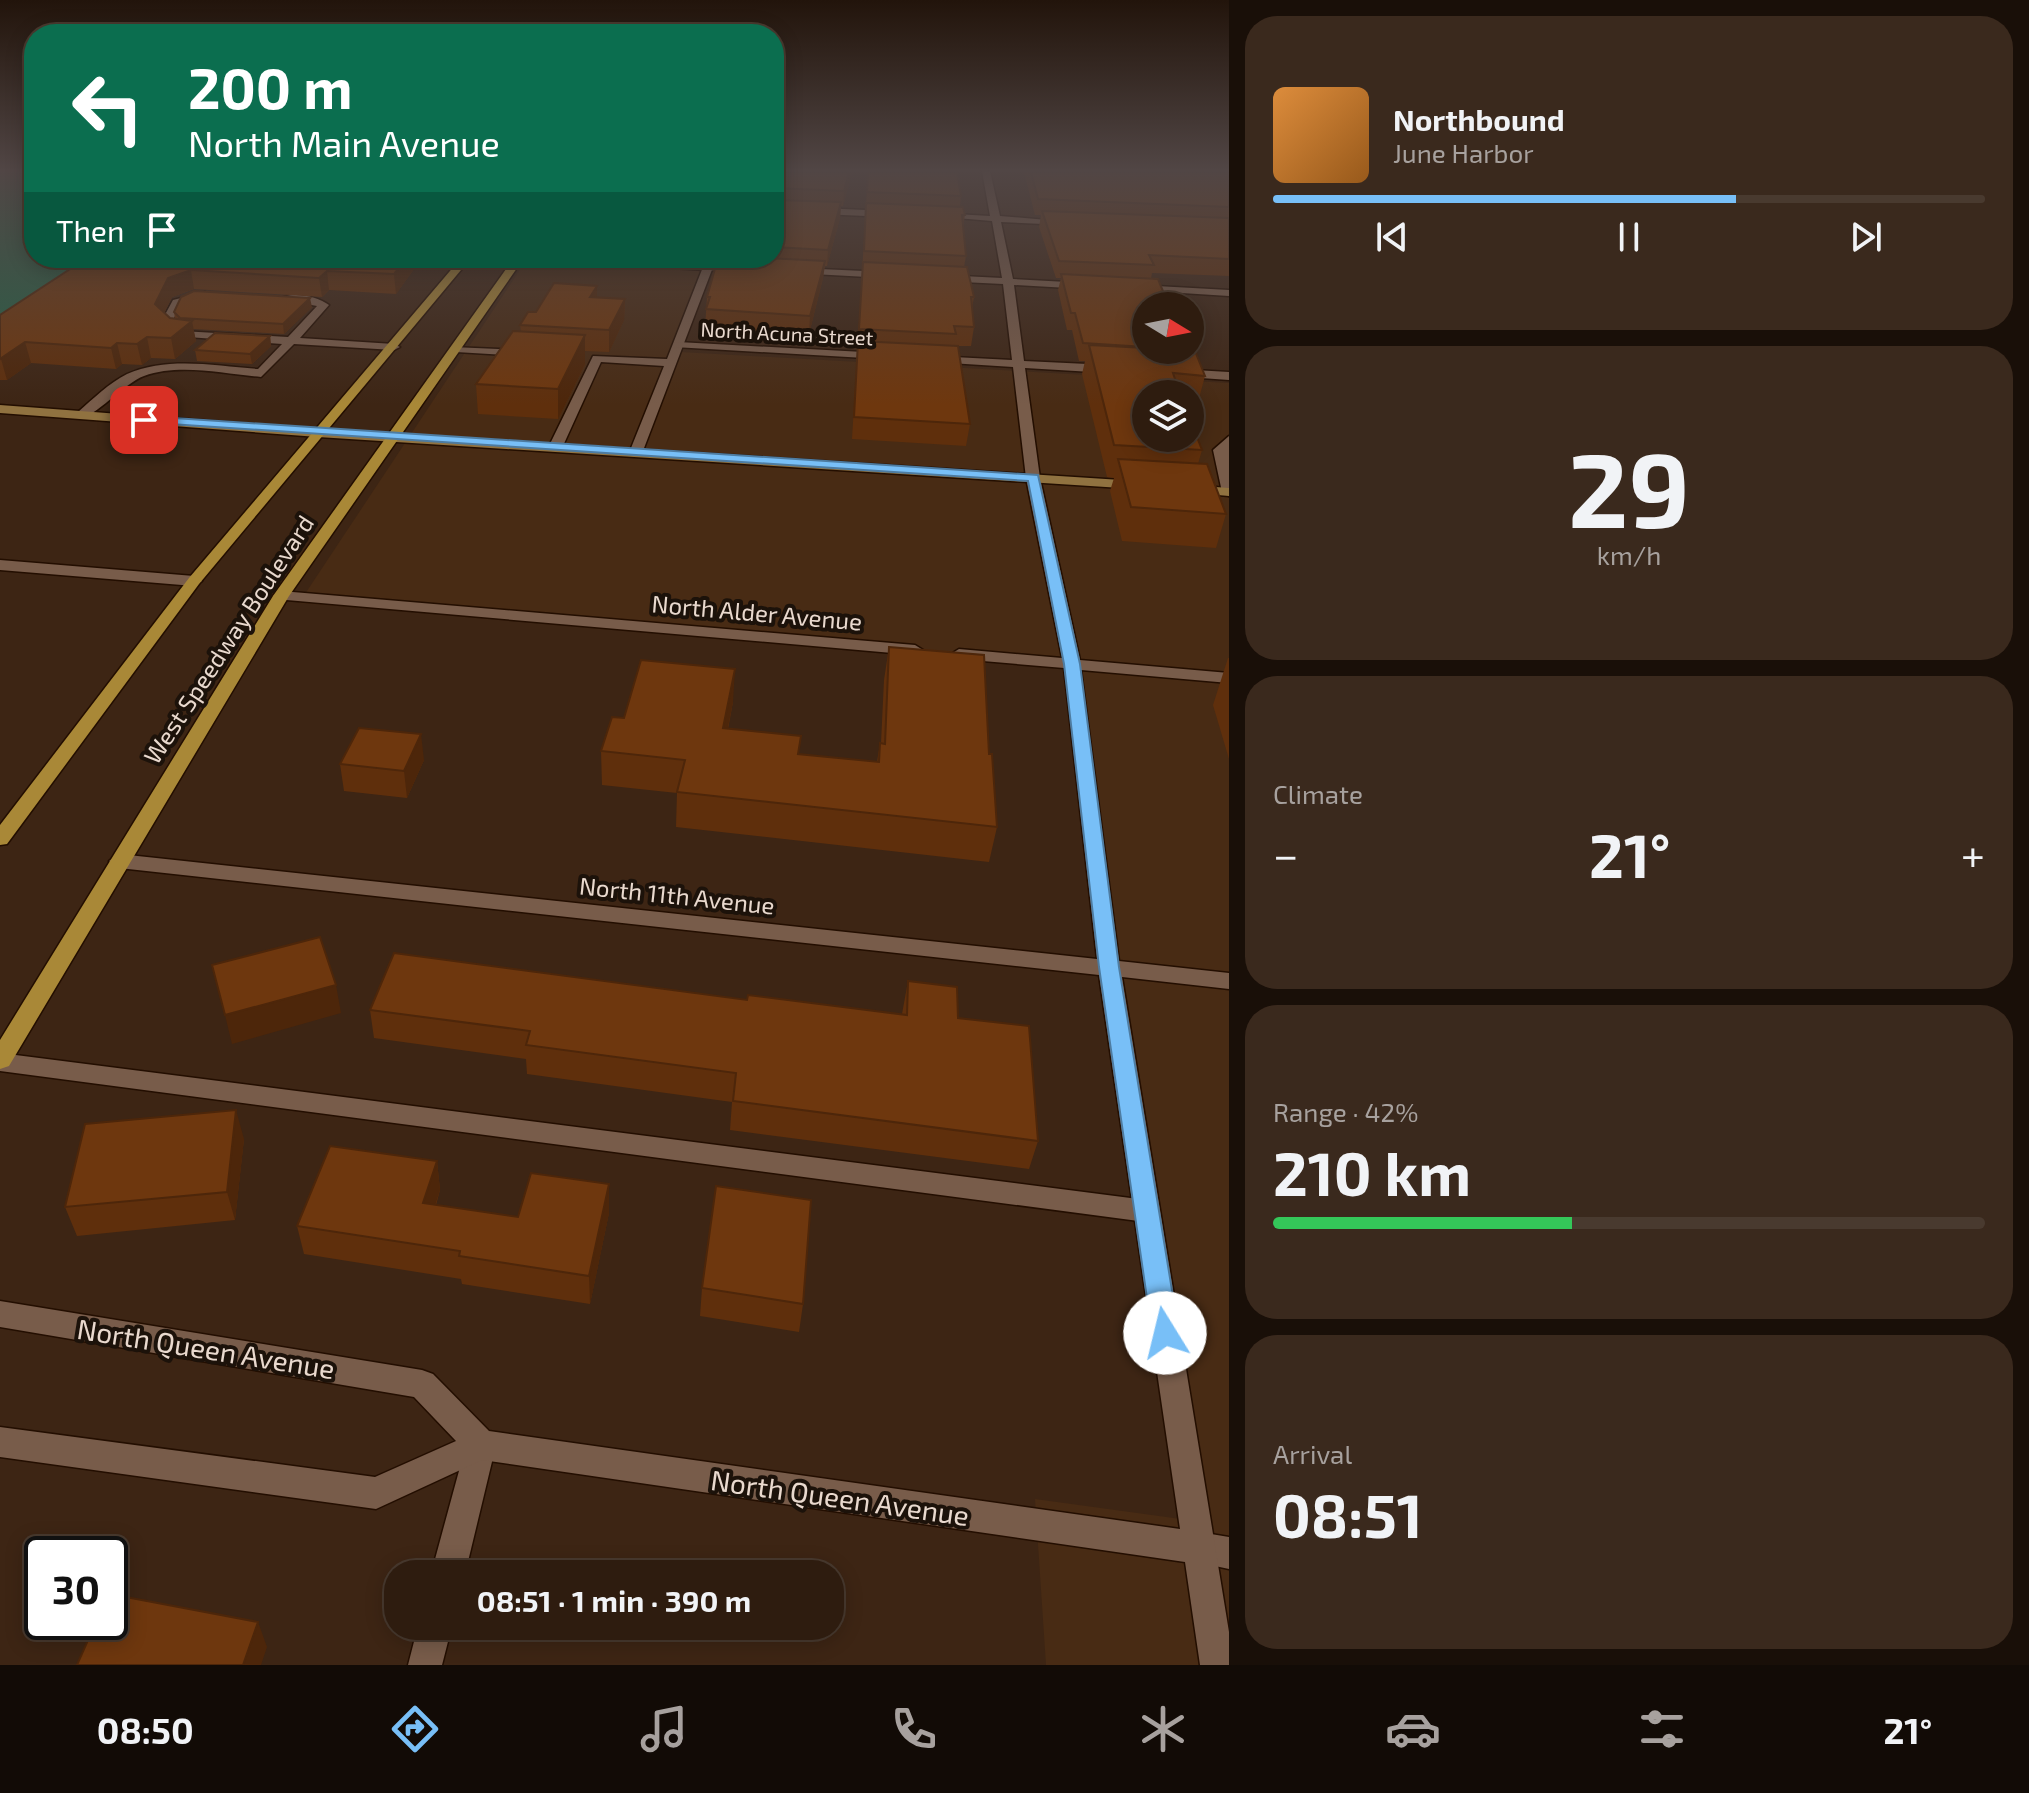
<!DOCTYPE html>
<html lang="en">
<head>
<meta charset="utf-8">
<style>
  body { margin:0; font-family:"Exo 2",sans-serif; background:#3a291d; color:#f1f3f6; height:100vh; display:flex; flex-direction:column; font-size:30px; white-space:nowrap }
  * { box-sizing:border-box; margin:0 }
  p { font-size:26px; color:#a7a19e }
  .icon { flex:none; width:44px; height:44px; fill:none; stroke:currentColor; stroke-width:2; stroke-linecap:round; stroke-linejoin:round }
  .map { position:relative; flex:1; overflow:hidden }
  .side { display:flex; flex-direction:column; gap:16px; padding:16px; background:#190f08; width:800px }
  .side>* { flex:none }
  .hud { position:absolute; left:24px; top:24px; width:760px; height:244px; border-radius:32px; box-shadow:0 4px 20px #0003,0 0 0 2px #493a2f; background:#0b6e4f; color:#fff; overflow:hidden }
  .needle { width:52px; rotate:100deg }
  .controls { position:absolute; left:1132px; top:292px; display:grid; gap:16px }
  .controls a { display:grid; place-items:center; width:72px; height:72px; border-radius:50%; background:#2e1c0f; box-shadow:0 4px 20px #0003,0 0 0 2px #493a2f; font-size:40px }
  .speed { position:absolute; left:24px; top:1536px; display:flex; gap:16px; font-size:40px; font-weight:700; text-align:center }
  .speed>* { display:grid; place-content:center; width:104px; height:104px; border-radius:50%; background:#2e1c0f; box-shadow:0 4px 20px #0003,0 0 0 2px #493a2f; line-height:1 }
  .speed .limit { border:4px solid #111; border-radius:12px; background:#fff; color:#111 }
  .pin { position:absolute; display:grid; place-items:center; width:68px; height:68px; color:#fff; margin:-34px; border-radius:16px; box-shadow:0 4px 12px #0006 }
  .me { position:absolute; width:88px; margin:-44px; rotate:351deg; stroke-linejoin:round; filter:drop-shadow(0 0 6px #0008) }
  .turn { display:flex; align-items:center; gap:28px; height:168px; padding:0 32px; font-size:36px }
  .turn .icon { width:104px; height:104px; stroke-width:2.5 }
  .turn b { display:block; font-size:56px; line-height:68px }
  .then { display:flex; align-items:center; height:76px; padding:0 32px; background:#0003; gap:16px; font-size:30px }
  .big { font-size:60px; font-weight:700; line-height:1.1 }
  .side .widget { flex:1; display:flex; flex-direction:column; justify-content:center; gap:12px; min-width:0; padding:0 28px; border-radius:32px; background:#3a291d }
  .side .dial { align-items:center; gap:0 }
  .dial b { font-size:104px; line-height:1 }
  .song { display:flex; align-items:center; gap:24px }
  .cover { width:96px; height:96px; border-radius:12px; background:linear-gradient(135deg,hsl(30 70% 55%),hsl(30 70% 35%)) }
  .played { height:8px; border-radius:4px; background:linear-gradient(90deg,#78bff7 65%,#493a2f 65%) }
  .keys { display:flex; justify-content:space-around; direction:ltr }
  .heat { display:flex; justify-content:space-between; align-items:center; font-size:44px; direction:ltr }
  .charge { height:12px; border-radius:6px; background:linear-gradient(90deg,#34c759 42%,#493a2f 0) }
  .trip { position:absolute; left:384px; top:1560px; width:460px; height:80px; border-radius:32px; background:#2e1c0f; box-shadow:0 4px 20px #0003,0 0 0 2px #493a2f; font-weight:700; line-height:80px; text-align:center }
  .tabs { display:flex; height:128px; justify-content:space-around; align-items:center; background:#120b06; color:#a7a19e }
  .tabs .icon { width:56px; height:56px }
  .tabs .active { color:#78bff7 }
  .tabs b { font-size:36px; color:#f1f3f6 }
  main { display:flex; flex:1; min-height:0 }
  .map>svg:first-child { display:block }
  .built { fill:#482b14; fill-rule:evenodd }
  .green { fill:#266248 }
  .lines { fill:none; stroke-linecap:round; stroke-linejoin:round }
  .lane-casing { stroke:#230e00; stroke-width:3 }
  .street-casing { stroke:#230e00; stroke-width:3 }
  .secondary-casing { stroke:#230e00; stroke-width:3 }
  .primary-casing { stroke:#230e00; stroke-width:3 }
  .lane { fill:#785c4a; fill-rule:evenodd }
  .street { fill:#785c4a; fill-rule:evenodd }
  .secondary { fill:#907240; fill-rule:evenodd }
  .primary { fill:#a98837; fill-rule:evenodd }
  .wall { fill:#5f2f0c }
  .shaded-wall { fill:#4d260a }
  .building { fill:#6e370e; stroke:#4d260a; stroke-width:2 }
  .route { fill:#78bff7; stroke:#4e7ca1; stroke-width:2 }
  .labels { text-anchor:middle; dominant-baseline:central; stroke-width:8; stroke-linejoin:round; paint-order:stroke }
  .far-street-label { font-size:20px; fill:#e9d9ce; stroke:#1c120a }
  .street-label { font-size:24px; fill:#e9d9ce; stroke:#1c120a }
  .near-street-label { font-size:28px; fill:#e9d9ce; stroke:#1c120a }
</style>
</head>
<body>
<main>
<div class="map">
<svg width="1229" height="1665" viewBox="0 0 1229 1665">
  <rect width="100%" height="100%" fill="#3d2514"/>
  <path class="built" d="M561 258H712L681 352 1229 383V1665H1046L1035 1499 1210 1523 1122 983 1081 663 299 603 525 262 558 263ZM1146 394H1190V438H1146Z"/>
  <path class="green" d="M0 171H34V258H112L0 334Z"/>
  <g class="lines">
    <defs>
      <path id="lane" d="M708 264 713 267 641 456 629 453 664 366 601 362 562 448 550 451 548 448 593 356 667 359 703 267Z
        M205 292 210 295 209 297 181 304 172 322 181 331 288 337 317 306 279 299C292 291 317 296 329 305L300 338 394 344 400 347 394 350 294 344 261 377C224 374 180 363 144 376 124 383 93 420 78 418V412C93 399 109 383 127 374 168 356 216 366 258 369L282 344 174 336 161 322 173 300Z
        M452 347 525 350 531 353 525 356 456 352 450 349Z
        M1229 436V496L1222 492 1213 450Z
        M0 560 194 576 202 581 194 586 0 570Z
        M0 1053 1146 1200 1155 1203 1159 1211 1155 1219 1146 1222 0 1071Z
        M481 1430 492 1434 496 1445 465 1574H431L466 1445 470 1434Z
        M1199 1532 1229 1537V1569L1187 1560 1183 1548 1187 1536Z
        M418 1626H452L442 1665H408Z"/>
      <path id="street" d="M982 171H990L1000 216 1070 222 1065 225 1001 222 1013 279 1086 283 1091 286 1086 289 1014 285 1024 361 1109 365 1115 369 1109 373 1025 368 1040 478 1080 660 1229 673V683L1081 670 1119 961 1229 973V989L1122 977 1229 1632V1665H1200L1185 1562 482 1460 376 1509 0 1457V1427L375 1477 456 1441 414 1397 0 1327V1301L422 1370 433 1374 489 1431 1180 1529 1099 975 119 868 109 861 119 854 1097 959 1064 668 959 659 951 654 959 649 1062 658 1026 478 1013 367 934 362 928 359 934 356 1012 360 1003 284 942 281 937 278 942 275 1002 278 992 221 933 216 937 213 990 216Z
        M774 206 889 211 893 214 889 217 774 212Z
        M542 258 742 266 747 269 742 272 547 261Z
        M798 268 886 272 891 275 886 278 794 273V269Z
        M1138 285 1229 290V296L1134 290V286Z
        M678 342 882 353 888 356 882 359 674 347V343Z
        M1177 369 1229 372V380L1173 376 1171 373Z
        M281 591 915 645 923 650 915 655 275 599 273 596Z"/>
      <path id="secondary" d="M0 405 318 429 1137 481 1144 485 1137 489 318 437 0 413Z
        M1189 485 1229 488V496L1184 492V486Z"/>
      <path id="primary" d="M461 258H471L199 584 7 844 0 845V825L189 578Z
        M514 258H524L289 596 9 1066 0 1069V1040L273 596Z"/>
    </defs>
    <use href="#lane" class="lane-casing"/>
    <use href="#street" class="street-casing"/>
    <use href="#secondary" class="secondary-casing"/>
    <use href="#primary" class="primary-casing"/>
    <use href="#lane" class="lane"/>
    <use href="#street" class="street"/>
    <use href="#secondary" class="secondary"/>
    <use href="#primary" class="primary"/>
  </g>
  <path class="wall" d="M774 172H852L843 206H841L840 218 827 266H825L823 278 809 334 705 328 707 297 774 258Z
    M868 172H957L961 196 960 207 965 215 963 227 966 256 964 267 974 297 972 308 974 327 971 346H954L970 424 966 446 852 439Z
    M1024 172H1229V276L1152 273 1146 306V350H1186L1205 376 1197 406 1190 405V394H1146L1202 450 1198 464 1226 514 1216 548 1122 541 1110 491 1114 478 1107 477 1082 374 1085 361H1079L1072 330H1067L1058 290 1061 278H1056L1039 227 1041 215H1035Z
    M87 258H422L396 294 329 290 322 297 194 289 172 297 164 313 170 318 175 319 174 312 312 307 284 334 193 329 196 341 175 359 151 358 142 365 122 364 116 369 31 363 7 380H0V315Z
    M597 297 625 299 624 320 609 352 585 351V364L558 419 478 414 476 384 521 332 520 325 536 312Z
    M270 336 271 346 252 364 197 361 195 350Z
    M889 647 989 754 997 827 989 862 676 827 677 793 602 785 601 751 624 718 733 702 728 729 799 754 877 762 880 743H881L884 680Z
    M1228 658H1229V759L1213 705Z
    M424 760 407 798 344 791 340 764Z
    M908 981 958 1018 1038 1141 1029 1169 730 1130 732 1102 527 1074 526 1059 374 1038 370 1010 747 1000 902 1014Z
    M244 1139 235 1220 77 1236 65 1207Z
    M437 1161 440 1190 436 1205 518 1217 609 1184V1213L590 1304 462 1284 461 1279 304 1254 297 1226Z
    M702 1288 803 1304 799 1332 700 1316Z"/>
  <path class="shaded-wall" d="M849 172H852L843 206 844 191Z
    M841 202 840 218 827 266 828 250Z
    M406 258H422L396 294 394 274Z
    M825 261 823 278 809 334 810 316Z
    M191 270 194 289 172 297 159 324 155 304 168 278Z
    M327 271 329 290 322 297 319 278Z
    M597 286V307L590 297Z
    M310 298 312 307 284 334 283 324Z
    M625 299 624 320 609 352V330Z
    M192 321 196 341 175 359 171 338Z
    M585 335V364L558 419V389Z
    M270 336 271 346 252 364 250 354Z
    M147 337 151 358 142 365 137 344Z
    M25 342 31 363 7 380 1 359Z
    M117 343 122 364 116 369 111 348Z
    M735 669 733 702 721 762 723 728Z
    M421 734 424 760 407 798 404 771Z
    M336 985 341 1013 232 1044 225 1015Z
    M236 1110 244 1139 235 1220 227 1192Z
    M437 1161 440 1190 427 1231 423 1203Z
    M609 1184V1213L590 1304 589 1276Z
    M258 1622 267 1647 261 1665H243Z"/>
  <path class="building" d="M774 172H849L844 191 775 188 774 189Z
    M868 172H957L961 196 867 192Z
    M1031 172H1229V207L1038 199Z
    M774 197 775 200 841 202 828 250 774 247Z
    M866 203 963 207 965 215H962L966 256 864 251Z
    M1042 211 1229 218V259L1149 255 1154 265 1059 261Z
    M87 258H406L394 274 327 271 319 278 191 270 168 278 155 304 170 318 192 321 171 338 147 337 137 344 117 343 111 348 25 342 0 359V315Z
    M718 258H767L825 261 810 316 706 309 710 297H707Z
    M863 262 967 267 974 297H971L974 327 954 326 956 334 859 329Z
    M1061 274 1158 279 1169 306H1146V347L1083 343 1075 313H1071Z
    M554 283 597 286 590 297 625 299 609 330 520 325 528 312H536Z
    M194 291 310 298 283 324 180 318 174 312 181 297Z
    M513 331 585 335 558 389 476 384Z
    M215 333 270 336 250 354 195 350Z
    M858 341 958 346 970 424 854 417Z
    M1089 345 1146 348V350L1195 351 1205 376 1173 373 1180 394H1146V438H1190V419L1202 450 1114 445Z
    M1118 459 1207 464 1226 514 1131 507Z
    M889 647 984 655 989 754H992L997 827 677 792 685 760 601 751 612 717 624 718 641 660 735 669 723 728 801 736 798 754 879 762 880 743 885 744Z
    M359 728 421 734 404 771 340 764Z
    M320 937 336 985 225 1015 212 965Z
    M394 953 747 1000 748 995 907 1015 908 981 957 987 958 1018 1029 1026 1038 1141 733 1101 736 1073 526 1045 530 1031 370 1010Z
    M236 1110 227 1192 65 1207 85 1124Z
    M330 1146 437 1161 423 1203 518 1217 531 1173 609 1184 589 1276 459 1256 460 1251 297 1226Z
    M716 1186 811 1200 803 1304 702 1288Z
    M110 1594 258 1622 243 1665H77L96 1622H110Z"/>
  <linearGradient id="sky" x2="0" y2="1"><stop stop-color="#22140b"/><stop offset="0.42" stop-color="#514645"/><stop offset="1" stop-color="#514645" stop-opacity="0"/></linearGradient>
  <rect width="1229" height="405" fill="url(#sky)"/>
  <path class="route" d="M144 416 1038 475 1080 664 1119 967 1179 1333 1175 1342 1165 1345 1156 1342 1152 1333 1099 967 1064 664 1028 481 140 422 139 420Z"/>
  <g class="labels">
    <g class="far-street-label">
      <text transform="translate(787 333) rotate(3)">North Acuna Street</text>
    </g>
    <g class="street-label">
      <text transform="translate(757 612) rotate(5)">North Alder Avenue</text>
      <text transform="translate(228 639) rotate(-57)">West Speedway Boulevard</text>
      <text transform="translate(677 895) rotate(6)">North 11th Avenue</text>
    </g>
    <g class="near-street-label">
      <text transform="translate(206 1348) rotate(9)">North Queen Avenue</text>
      <text transform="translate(840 1497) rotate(8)">North Queen Avenue</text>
    </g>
  </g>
</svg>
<div class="controls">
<a><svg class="needle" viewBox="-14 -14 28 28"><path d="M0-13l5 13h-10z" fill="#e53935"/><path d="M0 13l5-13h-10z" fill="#a7a19e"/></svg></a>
<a><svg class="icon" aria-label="layers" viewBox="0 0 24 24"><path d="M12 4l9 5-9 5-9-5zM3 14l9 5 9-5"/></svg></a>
</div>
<div class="speed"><div class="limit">30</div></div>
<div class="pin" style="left:144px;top:420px;background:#d93025"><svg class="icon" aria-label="arrive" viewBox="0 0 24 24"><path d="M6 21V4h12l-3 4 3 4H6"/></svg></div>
<svg class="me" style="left:1165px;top:1333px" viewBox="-20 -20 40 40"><circle r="19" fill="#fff"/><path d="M0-13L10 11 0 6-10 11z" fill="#78bff7"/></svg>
<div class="trip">08:51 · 1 min · 390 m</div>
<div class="hud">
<div class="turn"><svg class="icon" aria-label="left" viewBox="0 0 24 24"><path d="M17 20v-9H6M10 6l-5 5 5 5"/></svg><div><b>200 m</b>North Main Avenue</div></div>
<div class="then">Then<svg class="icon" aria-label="arrive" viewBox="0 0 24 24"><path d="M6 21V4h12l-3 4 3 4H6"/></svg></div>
</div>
</div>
<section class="side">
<div class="widget">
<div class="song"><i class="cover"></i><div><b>Northbound</b><p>June Harbor</p></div></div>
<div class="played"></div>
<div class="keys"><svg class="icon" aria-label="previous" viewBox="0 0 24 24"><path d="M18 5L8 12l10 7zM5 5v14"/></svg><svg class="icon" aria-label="pause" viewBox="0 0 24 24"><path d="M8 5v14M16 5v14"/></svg><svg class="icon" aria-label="next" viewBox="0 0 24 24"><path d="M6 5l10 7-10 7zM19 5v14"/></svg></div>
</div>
<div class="widget dial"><b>29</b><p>km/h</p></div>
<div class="widget"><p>Climate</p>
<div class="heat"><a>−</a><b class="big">21°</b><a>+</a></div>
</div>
<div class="widget"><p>Range · 42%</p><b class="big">210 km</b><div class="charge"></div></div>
<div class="widget"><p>Arrival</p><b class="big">08:51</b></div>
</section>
</main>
<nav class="tabs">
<b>08:50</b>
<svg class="icon active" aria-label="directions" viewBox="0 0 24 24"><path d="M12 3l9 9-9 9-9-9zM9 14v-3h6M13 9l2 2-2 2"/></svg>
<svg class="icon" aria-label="music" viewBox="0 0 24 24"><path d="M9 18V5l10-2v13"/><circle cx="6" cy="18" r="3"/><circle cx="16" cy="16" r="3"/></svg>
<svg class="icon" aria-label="phone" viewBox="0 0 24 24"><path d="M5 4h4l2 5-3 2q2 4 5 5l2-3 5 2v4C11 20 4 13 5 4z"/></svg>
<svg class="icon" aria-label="climate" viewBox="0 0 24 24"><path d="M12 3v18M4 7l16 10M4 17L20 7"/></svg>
<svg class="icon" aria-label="car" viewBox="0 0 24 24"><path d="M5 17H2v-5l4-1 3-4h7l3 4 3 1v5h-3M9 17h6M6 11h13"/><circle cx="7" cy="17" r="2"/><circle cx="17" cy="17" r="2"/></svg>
<svg class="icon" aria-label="filters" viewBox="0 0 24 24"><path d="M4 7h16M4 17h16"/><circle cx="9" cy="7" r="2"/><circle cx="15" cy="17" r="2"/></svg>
<b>21°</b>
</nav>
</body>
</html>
